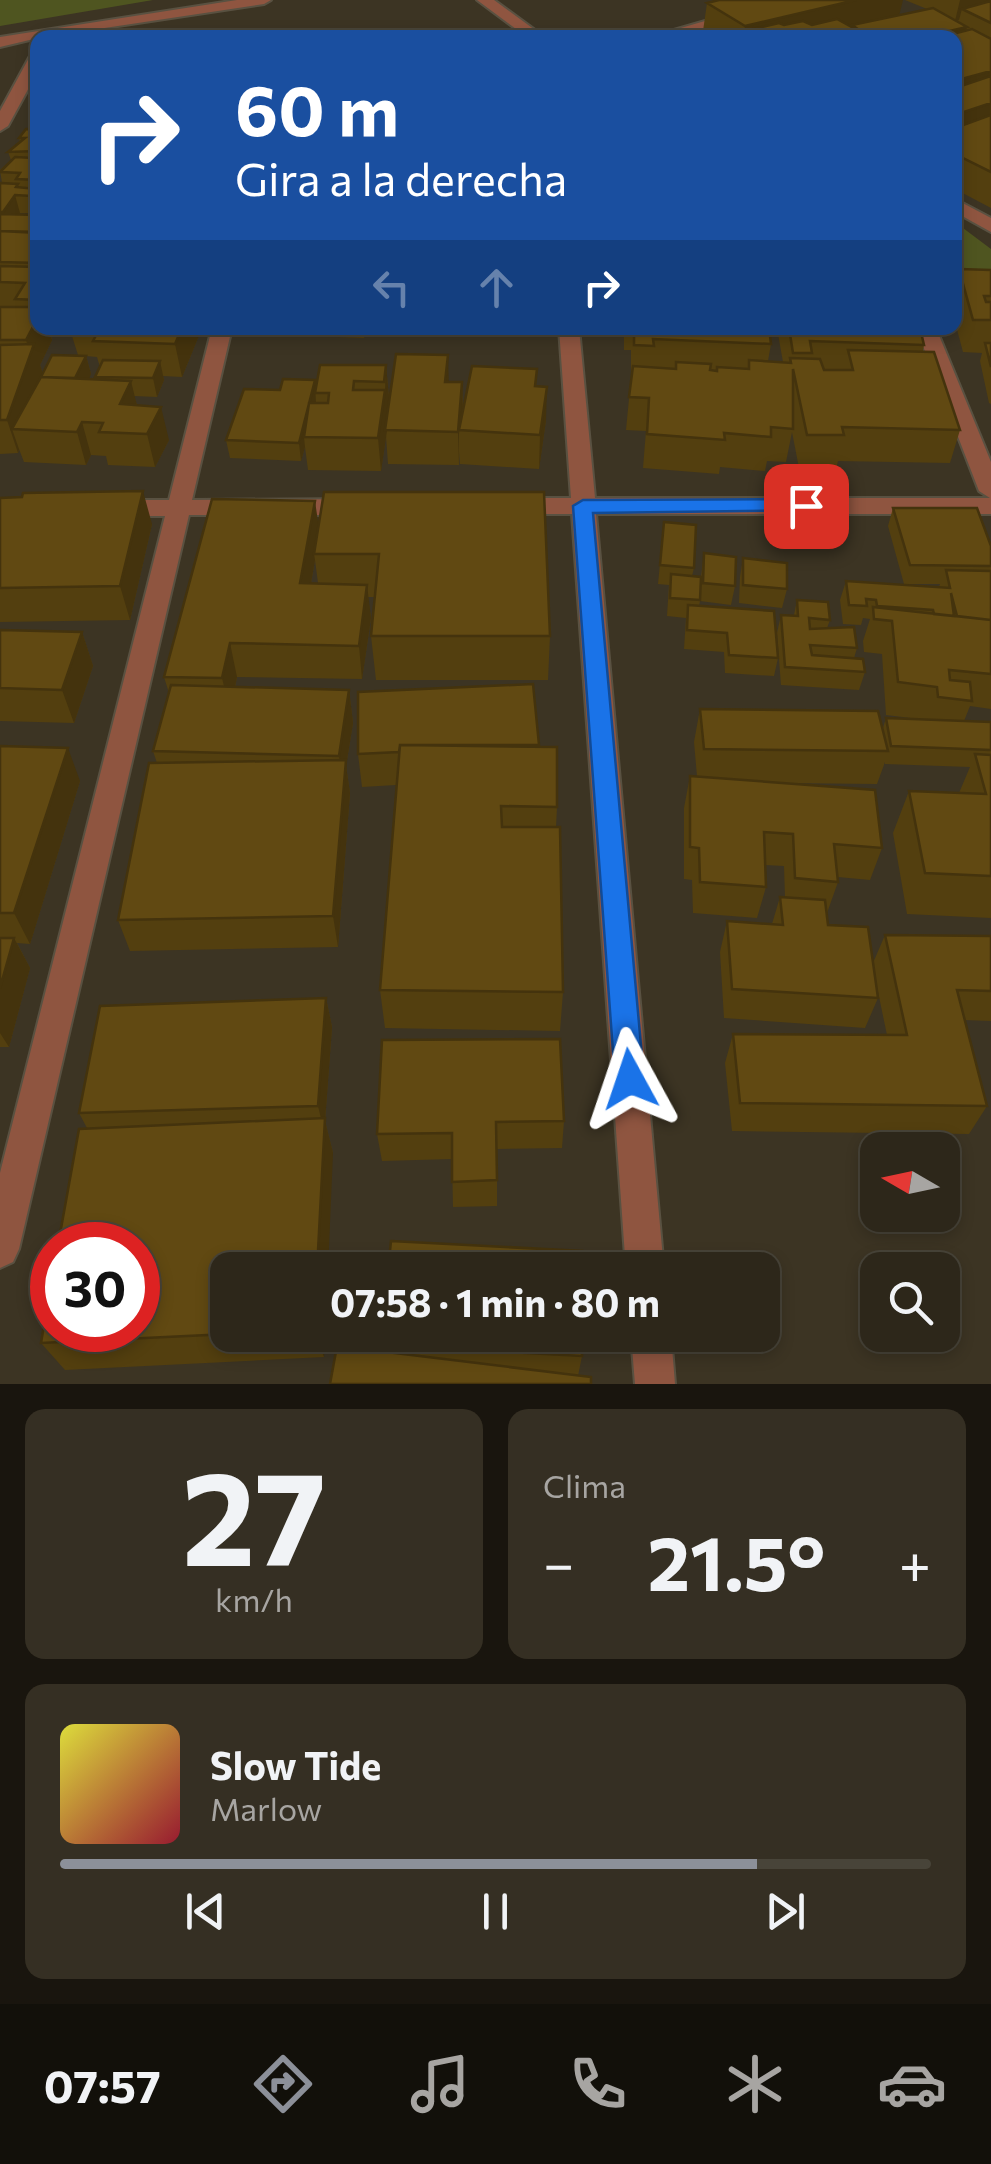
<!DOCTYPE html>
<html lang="es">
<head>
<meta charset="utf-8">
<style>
  body { margin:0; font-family:Commissioner,sans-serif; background:#352f23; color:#f1f3f6; height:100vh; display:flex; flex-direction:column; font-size:38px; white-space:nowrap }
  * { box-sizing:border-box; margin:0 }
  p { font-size:32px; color:#a7a5a2 }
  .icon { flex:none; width:55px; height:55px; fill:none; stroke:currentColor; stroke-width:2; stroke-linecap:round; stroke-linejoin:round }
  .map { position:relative; height:1384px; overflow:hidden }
  .sheet { display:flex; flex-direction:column; gap:25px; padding:25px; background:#19150e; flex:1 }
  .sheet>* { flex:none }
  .banner { position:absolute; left:30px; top:30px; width:932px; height:305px; border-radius:20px; box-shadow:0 5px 15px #0003,0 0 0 2px #484439; background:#1a4fa0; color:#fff; overflow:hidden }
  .needle { width:65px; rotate:279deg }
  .buttons { position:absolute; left:860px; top:1132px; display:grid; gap:20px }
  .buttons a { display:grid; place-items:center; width:100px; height:100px; border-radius:20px; background:#2d271a; box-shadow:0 5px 15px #0003,0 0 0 2px #484439; font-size:50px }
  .speed { position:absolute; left:30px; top:1222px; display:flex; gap:20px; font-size:50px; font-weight:700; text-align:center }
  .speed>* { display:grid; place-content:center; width:130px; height:130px; border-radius:50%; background:#2d271a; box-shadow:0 5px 15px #0003,0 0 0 2px #484439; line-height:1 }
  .speed .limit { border:15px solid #d22; background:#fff; color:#111 }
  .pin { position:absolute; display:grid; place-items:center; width:85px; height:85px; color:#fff; margin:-42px; border-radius:20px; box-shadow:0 5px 15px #0006 }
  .me { position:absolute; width:110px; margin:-55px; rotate:355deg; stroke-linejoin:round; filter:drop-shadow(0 0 8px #0008) }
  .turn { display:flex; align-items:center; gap:35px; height:210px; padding:0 40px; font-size:45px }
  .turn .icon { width:130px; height:130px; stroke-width:2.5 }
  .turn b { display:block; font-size:70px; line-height:85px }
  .lanes { display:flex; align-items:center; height:95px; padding:0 40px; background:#0003; justify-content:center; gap:50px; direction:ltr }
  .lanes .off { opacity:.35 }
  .big { font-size:75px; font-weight:700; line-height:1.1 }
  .sheet .tile { flex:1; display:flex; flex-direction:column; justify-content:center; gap:15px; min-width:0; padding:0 35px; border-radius:20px; background:#352f23 }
  .sheet .dial { align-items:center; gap:0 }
  .dial b { font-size:130px; line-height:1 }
  .song { display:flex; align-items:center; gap:30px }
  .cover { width:120px; height:120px; border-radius:15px; background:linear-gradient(135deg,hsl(60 70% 55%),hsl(350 70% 35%)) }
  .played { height:10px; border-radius:5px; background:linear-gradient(90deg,#8c9099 80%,#484439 80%) }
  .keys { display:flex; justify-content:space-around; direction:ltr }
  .heat { display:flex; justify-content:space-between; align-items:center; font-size:55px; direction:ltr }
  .sheet .tiles { flex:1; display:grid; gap:25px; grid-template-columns:1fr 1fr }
  .tile:last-child { grid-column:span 2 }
  .trip { position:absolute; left:210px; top:1252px; width:570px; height:100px; border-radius:20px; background:#2d271a; box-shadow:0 5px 15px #0003,0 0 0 2px #484439; font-weight:700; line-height:100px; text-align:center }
  .dock { display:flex; height:160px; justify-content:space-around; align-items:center; background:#12100a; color:#a7a5a2 }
  .dock .icon { width:70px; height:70px }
  .dock .selected { color:#8c9099 }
  .dock b { font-size:45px; color:#f1f3f6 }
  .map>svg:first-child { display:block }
  .green { fill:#4f5520 }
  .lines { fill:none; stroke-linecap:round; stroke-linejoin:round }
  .minor-casing { stroke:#595141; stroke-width:4 }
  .minor { fill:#8f5540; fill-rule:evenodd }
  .wall { fill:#533f0f; fill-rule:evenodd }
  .shaded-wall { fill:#44330d }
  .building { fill:#614912; stroke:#44330d; stroke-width:2.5 }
  .route { fill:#1a73e8; stroke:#114b97; stroke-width:2.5 }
</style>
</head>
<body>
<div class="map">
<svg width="991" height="1384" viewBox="0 0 991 1384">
  <rect width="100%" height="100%" fill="#3c3423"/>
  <path class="green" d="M0 0H153L0 26Z
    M955 222 991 249V273H955Z"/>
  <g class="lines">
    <defs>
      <path id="minor" d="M237 0H271L264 4 38 38 0 47V37Z
        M477 0H494L546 38H528Z
        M778 0H802L672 38H646Z
        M38 51V71L8 126 0 131V111L30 56Z
        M955 199 991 218V232L955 212Z
        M212 328H232L192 500 360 499 372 507 360 515H189L19 1249 13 1262 0 1268V1173L165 516H113L101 508 113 500H169Z
        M559 328H579L595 498H990L979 491 916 328H936L991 462V514H596L664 1270H626L572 514H508L496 506 508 498H571Z
        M631 1335H671L675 1384H635Z"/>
    </defs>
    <use href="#minor" class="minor-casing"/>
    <use href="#minor" class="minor"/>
  </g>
  <path class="wall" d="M905 0H991V208L955 189V38H714L703 31 707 3 900 15 927 9Z
    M38 130V212L37 213H20L18 215H38V328H63L60 332H50L52 340 40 365 43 374 78 355 72 336 67 335 65 328H202L182 377 163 376 164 380 157 397 134 396 137 405 169 440 155 467 108 465 106 456 91 455 86 465 24 462 19 449 18 453 0 454V183H2L0 170 11 160 8 152 20 142 19 138ZM86 356 97 357 100 367 96 379H88L91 374Z
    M959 269 991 270V404L989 403 980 361 982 353 963 352 955 322V282Z
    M284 328H367L364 338 285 335Z
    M419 328H529V331L420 333Z
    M624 328H769L771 344 768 361 783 362 778 334 780 328H920L924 345 923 351 960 430 950 463 838 461 836 469 799 468 792 432 786 462 767 461 765 471 720 467 719 474 643 468 646 431 626 430 631 378V350H624Z
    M386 365 389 398 387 419 449 382H462L463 412 537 369 536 386 546 420 539 469 460 464V452L459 465 388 464 386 436 381 471 308 470 305 447 301 461 230 458 226 440 280 390 316 387Z
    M324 492 550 636 548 680H376L371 636 375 597H368L371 618 362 679 237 677 235 687 349 690 353 723 346 766 350 793 338 947 130 951 118 920 157 763 153 751 169 693 164 677 318 527ZM315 560 318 583H311Z
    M0 498 152 524 130 620 0 622Z
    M893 508 991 546V709L970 706 964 721 991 722V918L907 914 893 833 909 791 959 793 970 767 885 764V762L877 784 783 783 882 848 870 880 838 877V882L827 913 828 925 873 963 885 935 991 936V1021L964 1020 987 1106 969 1134 732 1131 725 1063 733 1034 887 1035 877 987 878 998 865 1028 724 1018 720 952 727 921 772 924 780 897H785L784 866 765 865 766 887 757 918 693 913 692 880 684 879V808L690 776H697L694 742 700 709 883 728 886 718 919 719 886 715 882 654 864 652 863 641 870 619 863 618 861 625 843 624 840 600 846 581 939 587 940 584H904L888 526Z
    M664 522 694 568 692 576 701 577 704 553 735 586 731 605 700 601 699 606 778 658 774 676 725 673 724 652 684 649 686 618 667 616 669 585 658 584Z
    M743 558 787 589 782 608 739 603 740 577Z
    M797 600 830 620 827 628 857 648 854 658 865 672 859 690 781 685 777 633 781 615H794Z
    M0 630 82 632 93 666 74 723 0 721Z
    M0 746 80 781 30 944 17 943 30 968 9 1047H0Z
    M539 746 557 807 556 827 563 992 560 1031 385 1028 380 990 396 785 362 787 358 754Z
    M326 998 332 1027 325 1121 333 1153 228 1270V1335H325L324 1357 65 1370 41 1343 87 1128 79 1113Z
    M382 1040 564 1121 562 1148 497 1149V1206L453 1207 452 1159 382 1161 377 1134Z
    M381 1345 582 1356 578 1376 382 1351Z"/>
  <path class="shaded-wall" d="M856 0H903L899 16 852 25V28L749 30 747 38H744L745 26Z
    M960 0H991V5L962 9 959 20 955 21Z
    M967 27 960 55 955 38H919Z
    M991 71V98L955 92 958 80Z
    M991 103V130L955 142V115Z
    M37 189 38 212 37 213 32 196Z
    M15 195 20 213 9 230 3 212Z
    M38 317V328H48L52 340 40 365 44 377 12 429 19 449 18 453 7 420 30 354 26 340Z
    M182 328H202L182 377 175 344Z
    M448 355 449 388 445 382Z
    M86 356 91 374 79 401 74 382Z
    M160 361 164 380 157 397 153 378Z
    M386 365 389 398 388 424 381 471 378 438 385 391Z
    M315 380 316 404 304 437 305 447 301 461 299 443Z
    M131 381 139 414 120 404Z
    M462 382 463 415 459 430V465L458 432Z
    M547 387 546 420 539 469 540 435Z
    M161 407 169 440 155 467 147 434Z
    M82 422 91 455 86 465 77 432Z
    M143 491 152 524 130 620 120 586Z
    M315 501 320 535 314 554 315 560 305 617 300 583Z
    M367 585 371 618 362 679 359 646Z
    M82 632 93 666 74 723 62 690Z
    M230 643 237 677 230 711 222 678Z
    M349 690 353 723 346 766 350 793 338 947 333 916 343 789 339 756Z
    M68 748 80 781 30 944 14 913Z
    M14 938 30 968 9 1047 0 1033V988Z
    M326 998 332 1027 325 1121 333 1153 328 1270H317L324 1131 318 1106Z
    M316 1335H325L324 1357Z"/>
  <path class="building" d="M719 0H856L745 26 707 3Z
    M991 1V23L962 9Z
    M933 8 967 27 919 38H761L749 30 779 23 784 25 803 21 812 25 837 19 868 36 852 25Z
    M972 29 991 39V71L958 80 955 78V38H937Z
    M991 76V103L955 115V88Z
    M991 115V172L955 154V128Z
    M26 129 38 130V151L8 152 25 138H19Z
    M38 152V180L16 179 20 173 0 172 15 157 34 158Z
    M0 183 18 184 16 187 37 189 32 196 15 195 3 212H0Z
    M0 214 38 215V223L35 227H38V233L0 231Z
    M0 231 38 232V263L0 262Z
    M0 266 38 267V300L15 299 25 283 0 282Z
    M959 269 991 270V296H984L986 302H991V320H973Z
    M0 307H38V317L26 340H0Z
    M100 328H182L175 344 93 341Z
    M634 328H769L771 344 653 339 654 346 634 345Z
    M789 328H920L924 345 810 341 812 353H793Z
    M985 343H991V367Z
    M34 344 7 420H0V345Z
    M848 350 934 352 960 430 842 427 844 435H807L793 369V429L771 427V437L724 433 725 440 647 434 649 398 629 397 633 366 676 369V362L711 364 710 370 717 371V367L749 369V360L791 363 790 358 820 359 824 370H853Z
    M396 354 448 355 445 382H462L458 432 385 430Z
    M52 355 86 356 75 378 41 377Z
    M103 360 160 361 153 378 95 377Z
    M320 365H386L384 382 354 381 353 390H385L378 438 304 437 309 403H328L329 393H315Z
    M472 366 537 369 535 386 547 387 540 435 459 430Z
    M41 377 131 381 120 404 161 407 147 434 99 432 103 423 82 422 77 432 12 429Z
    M283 379 315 380 299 443 226 440 244 389 280 390Z
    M143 491 120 586 0 588V498L22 497 23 493Z
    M324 492H544L550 636H371L379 554H314Z
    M212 499 315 501 300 583 367 585 359 646 230 643 222 678 164 677Z
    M893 508H977L991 546V566L910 565Z
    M664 522 696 525 694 568 660 565Z
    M704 553 736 557 735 586 703 583Z
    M743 558 787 563V589L743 585Z
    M946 570 991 571V620L957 616 951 593 954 616 934 614 933 610 877 606 876 600 866 599 867 606 849 605 846 581 950 588Z
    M671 574 701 577 700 600 670 598Z
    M797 600 828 602 830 620 809 618 810 629 854 627 857 648 810 645 812 655 863 659 865 672 785 667 781 615 798 616Z
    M688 605 774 611 778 658 729 655 727 633 687 630Z
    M873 607 991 620V674L949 670 950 680 970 682 972 701 938 697 937 687 898 682 892 621 874 619Z
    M0 630 82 632 62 690 0 688Z
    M533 684 539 745H400L399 752 358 754V692Z
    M171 685 349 690 339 756 153 751Z
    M700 709 878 711 888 751 704 749Z
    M886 718 991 722V750L891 746Z
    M400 745 557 747V807L501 806 502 827H560L563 992 380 990Z
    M0 746 68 748 14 913H0Z
    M975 754 991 755V876L925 873 909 791 986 794Z
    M346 760 333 916 118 920 149 763Z
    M690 776 875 790 882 848 834 844 838 882 795 878 793 834 764 832 766 887 700 882 699 848 690 847Z
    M780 897 825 900 828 925 868 927 878 998 732 989 727 921 783 925Z
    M885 935 991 936V991L957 990 987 1106 740 1103 733 1034 907 1035Z
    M0 938H14L0 988Z
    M326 998 318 1106 79 1113 100 1006Z
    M560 1039 564 1121 496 1122 497 1180 452 1182V1133L377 1134 382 1040Z
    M325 1118 317 1270H228V1334L41 1343 52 1278V1330H138V1245H58L79 1129Z
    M391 1241 582 1251V1270H388Z
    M382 1335H582V1356L381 1345Z
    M337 1346 591 1377V1384H330Z"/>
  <path class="route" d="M806 499 813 501V510L593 513 644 1079 640 1089 630 1093 620 1089 615 1079 573 506 583 500Z"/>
</svg>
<div class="buttons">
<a><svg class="needle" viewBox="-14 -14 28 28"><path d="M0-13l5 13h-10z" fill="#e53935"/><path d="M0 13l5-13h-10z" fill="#a7a5a2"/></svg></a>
<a><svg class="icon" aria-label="search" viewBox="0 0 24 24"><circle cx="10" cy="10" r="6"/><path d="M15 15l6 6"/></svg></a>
</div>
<div class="speed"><div class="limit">30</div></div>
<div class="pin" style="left:806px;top:506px;background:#d93025"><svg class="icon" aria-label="arrive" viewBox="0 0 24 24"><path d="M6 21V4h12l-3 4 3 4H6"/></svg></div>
<svg class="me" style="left:630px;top:1079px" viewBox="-20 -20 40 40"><path d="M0-17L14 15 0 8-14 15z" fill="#1a73e8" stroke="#fff" stroke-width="4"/></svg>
<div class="trip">07:58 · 1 min · 80 m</div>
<div class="banner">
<div class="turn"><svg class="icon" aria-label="right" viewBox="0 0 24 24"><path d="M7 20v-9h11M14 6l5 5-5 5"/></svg><div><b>60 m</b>Gira a la derecha</div></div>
<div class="lanes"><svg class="icon off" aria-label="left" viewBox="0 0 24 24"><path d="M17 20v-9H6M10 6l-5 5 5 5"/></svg><svg class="icon off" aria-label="ahead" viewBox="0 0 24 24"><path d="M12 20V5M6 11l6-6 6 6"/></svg><svg class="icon" aria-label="right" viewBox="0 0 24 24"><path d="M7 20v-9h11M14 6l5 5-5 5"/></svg></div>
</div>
</div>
<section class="sheet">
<div class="tiles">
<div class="tile dial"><b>27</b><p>km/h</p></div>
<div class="tile"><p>Clima</p>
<div class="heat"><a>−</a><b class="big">21.5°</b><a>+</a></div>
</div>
<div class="tile">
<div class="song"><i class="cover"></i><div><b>Slow Tide</b><p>Marlow</p></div></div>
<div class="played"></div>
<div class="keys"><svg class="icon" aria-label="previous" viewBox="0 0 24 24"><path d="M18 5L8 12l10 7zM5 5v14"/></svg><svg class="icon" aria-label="pause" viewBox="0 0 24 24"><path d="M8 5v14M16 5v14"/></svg><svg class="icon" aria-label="next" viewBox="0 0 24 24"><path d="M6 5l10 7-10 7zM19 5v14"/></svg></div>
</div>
</div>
</section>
<nav class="dock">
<b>07:57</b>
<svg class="icon selected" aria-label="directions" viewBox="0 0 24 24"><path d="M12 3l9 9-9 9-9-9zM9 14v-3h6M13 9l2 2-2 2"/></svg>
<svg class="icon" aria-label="music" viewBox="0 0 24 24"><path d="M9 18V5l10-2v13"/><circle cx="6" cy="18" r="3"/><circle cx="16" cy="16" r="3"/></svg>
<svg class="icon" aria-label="phone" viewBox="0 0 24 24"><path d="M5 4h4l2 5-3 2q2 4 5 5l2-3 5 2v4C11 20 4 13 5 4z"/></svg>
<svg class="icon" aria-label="climate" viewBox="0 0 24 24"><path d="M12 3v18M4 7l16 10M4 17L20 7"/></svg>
<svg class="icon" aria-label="car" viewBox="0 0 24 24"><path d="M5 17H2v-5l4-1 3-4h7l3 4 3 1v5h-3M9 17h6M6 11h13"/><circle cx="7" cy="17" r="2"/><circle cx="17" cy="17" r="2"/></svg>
</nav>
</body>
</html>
